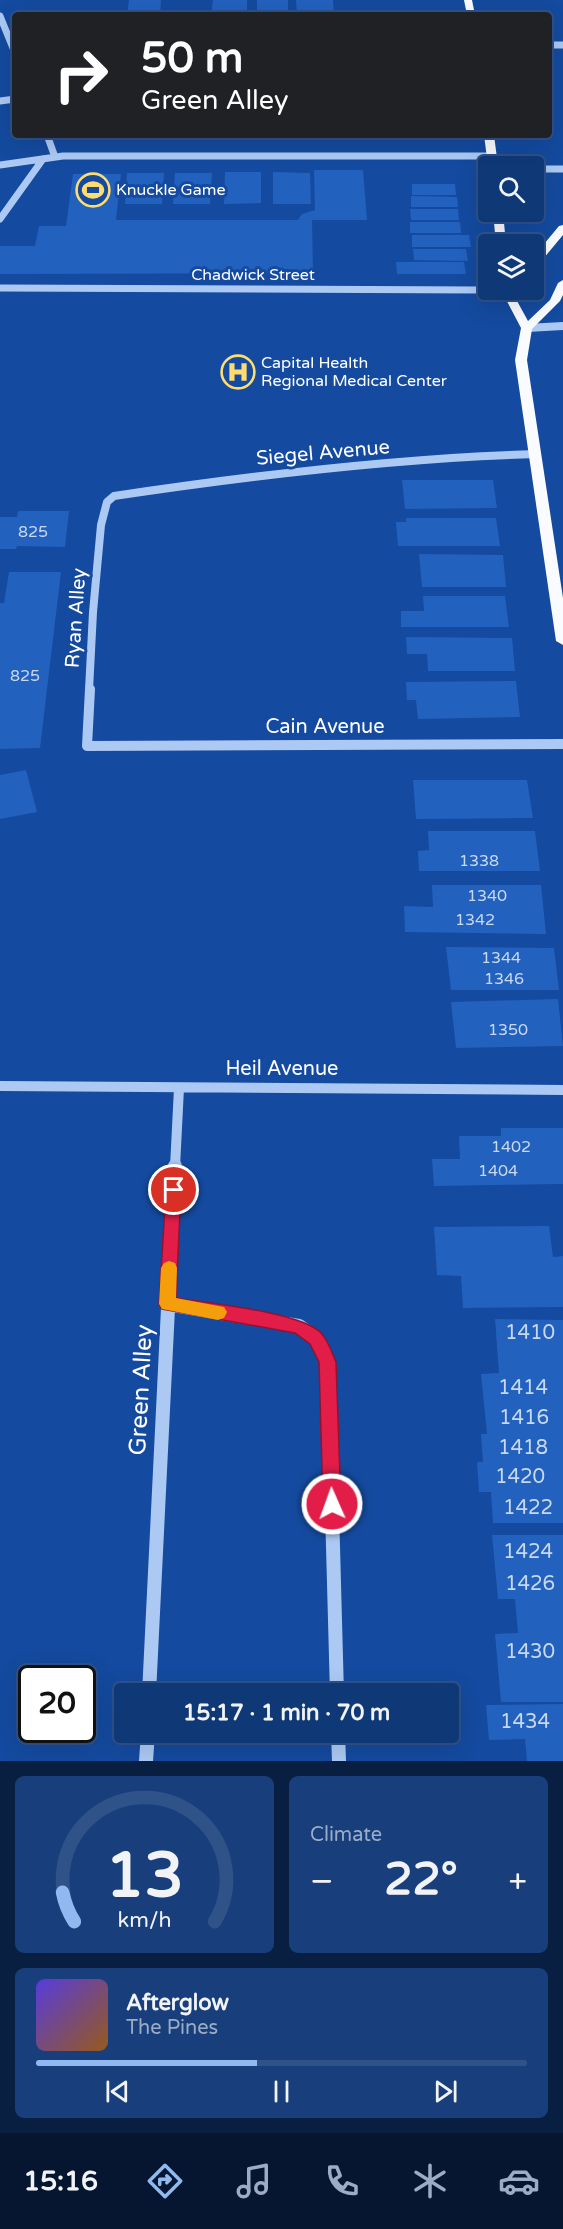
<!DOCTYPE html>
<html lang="en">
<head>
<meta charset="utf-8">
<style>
  body { margin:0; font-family:"Varela Round",sans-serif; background:#183f7c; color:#f1f3f6; height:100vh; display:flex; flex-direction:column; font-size:22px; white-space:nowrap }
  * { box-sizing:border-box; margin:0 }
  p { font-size:20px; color:#9bacc6 }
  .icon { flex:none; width:33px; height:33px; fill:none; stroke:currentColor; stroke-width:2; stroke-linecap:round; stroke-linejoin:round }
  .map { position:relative; height:1761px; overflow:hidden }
  .sheet { display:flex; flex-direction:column; gap:15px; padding:15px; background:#081f41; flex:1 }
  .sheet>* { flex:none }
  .hud { position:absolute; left:12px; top:12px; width:540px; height:126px; border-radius:6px; box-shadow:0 6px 24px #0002,0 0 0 2px #2f5289; background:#202124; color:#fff; overflow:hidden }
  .tools { position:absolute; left:478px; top:156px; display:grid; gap:12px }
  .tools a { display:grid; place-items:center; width:66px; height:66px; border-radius:6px; background:#0f3877; box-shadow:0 6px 24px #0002,0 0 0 2px #2f5289; font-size:30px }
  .speed { position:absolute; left:18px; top:1665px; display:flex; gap:12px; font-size:30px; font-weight:700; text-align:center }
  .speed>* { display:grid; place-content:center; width:78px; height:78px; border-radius:50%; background:#0f3877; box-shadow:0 6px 24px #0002,0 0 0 2px #2f5289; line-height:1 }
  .speed .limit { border:3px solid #111; border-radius:9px; background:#fff; color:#111 }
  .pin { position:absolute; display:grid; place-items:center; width:51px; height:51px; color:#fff; margin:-26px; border:3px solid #fff; border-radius:50%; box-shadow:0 2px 6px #0007 }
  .me { position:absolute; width:66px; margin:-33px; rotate:358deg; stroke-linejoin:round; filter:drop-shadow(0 0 4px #0008) }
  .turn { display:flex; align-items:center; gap:21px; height:126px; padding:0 30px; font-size:27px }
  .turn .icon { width:78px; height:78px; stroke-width:2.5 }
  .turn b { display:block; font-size:42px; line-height:51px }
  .big { font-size:45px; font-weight:700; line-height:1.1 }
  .sheet .widget { flex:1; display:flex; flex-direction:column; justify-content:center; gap:9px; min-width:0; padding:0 21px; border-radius:9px; background:#183f7c }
  .sheet .dial { align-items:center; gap:0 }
  .dial svg { height:156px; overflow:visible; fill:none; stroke:#2f5289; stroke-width:7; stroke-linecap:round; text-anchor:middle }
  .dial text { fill:#f1f3f6; stroke:none }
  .song { display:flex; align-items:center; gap:18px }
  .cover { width:72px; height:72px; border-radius:9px; background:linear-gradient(135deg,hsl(250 70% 55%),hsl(30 70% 35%)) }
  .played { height:6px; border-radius:3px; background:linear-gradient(90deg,#90b9f0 45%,#2f5289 45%) }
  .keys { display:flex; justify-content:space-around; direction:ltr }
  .heat { display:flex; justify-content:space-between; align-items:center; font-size:33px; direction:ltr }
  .sheet .tiles { flex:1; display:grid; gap:15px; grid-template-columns:1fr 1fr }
  .widget:last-child { grid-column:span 2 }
  .trip { position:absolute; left:114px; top:1683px; width:345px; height:60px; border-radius:6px; background:#0f3877; box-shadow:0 6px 24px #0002,0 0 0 2px #2f5289; font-weight:700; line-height:60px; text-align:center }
  .tabs { display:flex; height:96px; justify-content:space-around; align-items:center; background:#061630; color:#9bacc6 }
  .tabs .icon { width:42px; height:42px }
  .tabs .current { color:#90b9f0 }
  .tabs b { font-size:27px; color:#f1f3f6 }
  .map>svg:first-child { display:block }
  .building { fill:#2361be }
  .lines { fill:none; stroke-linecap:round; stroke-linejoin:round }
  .minor-far3 { stroke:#acc9f4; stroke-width:7 }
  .minor-far2 { stroke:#acc9f4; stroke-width:8 }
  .minor-far1 { stroke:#acc9f4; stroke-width:10 }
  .minor { stroke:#acc9f4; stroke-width:14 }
  .major { fill:#f9fbff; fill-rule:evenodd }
  .route { fill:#e11d48; stroke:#92132f; stroke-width:1.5 }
  .slow { fill:#f59e0b }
  .labels { text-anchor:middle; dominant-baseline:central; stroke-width:6; stroke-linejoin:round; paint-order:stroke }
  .far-poi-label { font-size:16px; fill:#fff; stroke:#144a9f; text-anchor:start }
  .far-street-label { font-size:16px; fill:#fff; stroke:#144a9f }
  .number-label { font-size:16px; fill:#c8d8ef }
  .street-label { font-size:20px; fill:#fff; stroke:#144a9f }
  .near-number-label { font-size:20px; fill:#c8d8ef }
  .near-street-label { font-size:24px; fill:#fff; stroke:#144a9f }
</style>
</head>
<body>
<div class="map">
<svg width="563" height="1761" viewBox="0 0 563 1761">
  <rect width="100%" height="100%" fill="#144a9f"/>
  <path class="building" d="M129 0H161L160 15H127Z
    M213 0H247V15H211Z
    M257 0H288V15H257Z
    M296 0H333L334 15H297Z
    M314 170H363L367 220H312L313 273 0 274V246H35L39 226H66L73 174H121L116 220H298L302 214 315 210Z
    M225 172H261V203L224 204Z
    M273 172 310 173 311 204H273Z
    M127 173H164L162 204H125Z
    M175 173H212L210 204H173Z
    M412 184H455L456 195H412Z
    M411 196 457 197 458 207H411Z
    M410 209H458L459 220H411Z
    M410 222H460L461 233H410Z
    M412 235H469L471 247H412Z
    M413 249H466L468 261 414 260Z
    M396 262H464L466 274H397Z
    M402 480H493L497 508 405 509Z
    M18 511H69L65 547 17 546 16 549H0V517H17Z
    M406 518H496L500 546H398L396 522H406Z
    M419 554 503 555 506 587H422Z
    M9 572H61L40 748 0 749V603H4Z
    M423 596H505L509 627H401V611H424Z
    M406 637 512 638 515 671H428L427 654H407Z
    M516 681 520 717 418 719 416 700H407L406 682Z
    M26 770 37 812 0 819V775Z
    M413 780H527L533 818 416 819Z
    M428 831H535L540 871H419L418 851 429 850Z
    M432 885H541L546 934 405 932 404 906 433 907Z
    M446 947 554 948 559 990H451Z
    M558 999 563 1046 456 1048 451 1002Z
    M501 1128H563V1184L434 1186 432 1159H460L459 1136H501Z
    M549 1226 553 1257 563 1256V1307L463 1308 461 1276 437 1275 434 1227Z
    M495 1319 563 1320V1523H493L491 1492H479L477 1462H483L481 1434H487L481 1374 499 1373Z
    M492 1535H563V1702H501L495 1634 518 1633 515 1599H498Z
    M563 1704V1761H527L525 1739 489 1740 486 1705Z"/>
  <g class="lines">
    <path class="minor-far3" d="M0 16 15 53
      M549 45H563
      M0 101 15 99
      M47 135 55 157
      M0 165 63 156H492
      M534 169H563
      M0 219 43 159
      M0 288 479 290 506 294"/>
    <path class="minor-far2" d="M527 328 563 326
      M89 690 93 612 101 525 107 502 114 496C254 475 395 458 536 454"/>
    <path class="minor-far1" d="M90 689 87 746 563 744
      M0 1086 563 1090
      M175 1167 179 1088"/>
    <path class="minor" d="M167 1304 299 1326 316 1338 328 1362 337 1694
      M149 1694 175 1166
      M338 1732 339 1761
      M146 1761 148 1732"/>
    <path class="major" d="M464 0H472L475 15H467Z
      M484 135H494L498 166H488Z
      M493 212H503L506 244H496Z
      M563 225V235L538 265 534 266V256L559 226Z
      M563 280V295L560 301 532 329 527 360 563 598V645L556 641 515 360 521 328 501 290H511L528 321 550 300 558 283Z"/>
  </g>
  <path class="route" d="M174 1183 179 1185 181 1190 176 1298C207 1303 301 1312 321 1333 328 1340 332 1353 336 1362L341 1504 338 1510 332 1513 326 1510 323 1504 319 1362 310 1344 295 1333 162 1309 159 1304 166 1190 168 1185Z"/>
  <path class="slow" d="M169 1261 175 1263 177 1268 176 1298 224 1307 227 1312 224 1318 218 1320 162 1309 159 1304 161 1268 164 1263Z"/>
  <defs>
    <symbol id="stadium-ring" viewBox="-11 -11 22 22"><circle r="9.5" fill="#144a9f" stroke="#ffdc6f" stroke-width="1.5"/><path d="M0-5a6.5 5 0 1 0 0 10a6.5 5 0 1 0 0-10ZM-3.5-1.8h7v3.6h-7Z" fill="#ffdc6f"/></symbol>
    <symbol id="hospital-ring" viewBox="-11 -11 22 22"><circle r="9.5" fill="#144a9f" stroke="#ffdc6f" stroke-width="1.5"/><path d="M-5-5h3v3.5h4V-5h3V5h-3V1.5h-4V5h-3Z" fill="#ffdc6f"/></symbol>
  </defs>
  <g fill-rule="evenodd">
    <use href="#stadium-ring" x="74" y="171" width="38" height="38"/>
    <use href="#hospital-ring" x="219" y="353" width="38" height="38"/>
  </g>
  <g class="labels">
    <g class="far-poi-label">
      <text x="116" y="190">Knuckle Game</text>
      <text x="261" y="363">Capital Health<tspan x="261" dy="18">Regional Medical Center</tspan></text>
    </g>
    <g class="far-street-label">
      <text x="253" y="275">Chadwick Street</text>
    </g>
    <g class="number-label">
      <text x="33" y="532">825</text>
      <text x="25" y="676">825</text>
      <text x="479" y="861">1338</text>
      <text x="487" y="896">1340</text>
      <text x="475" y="920">1342</text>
      <text x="501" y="958">1344</text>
      <text x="504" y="979">1346</text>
      <text x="508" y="1030">1350</text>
      <text x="511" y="1147">1402</text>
      <text x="498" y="1171">1404</text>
    </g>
    <g class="street-label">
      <text transform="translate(323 453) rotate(-5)">Siegel Avenue</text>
      <text transform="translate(76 618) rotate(-86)">Ryan Alley</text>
      <text x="325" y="727">Cain Avenue</text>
      <text x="282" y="1069">Heil Avenue</text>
    </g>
    <g class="near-number-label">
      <text x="530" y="1333">1410</text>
      <text x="523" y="1388">1414</text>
      <text x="524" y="1418">1416</text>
      <text x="523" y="1448">1418</text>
      <text x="520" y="1477">1420</text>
      <text x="528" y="1508">1422</text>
      <text x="528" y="1552">1424</text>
      <text x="530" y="1584">1426</text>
      <text x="530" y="1652">1430</text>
      <text x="525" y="1722">1434</text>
    </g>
    <g class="near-street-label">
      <text transform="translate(141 1390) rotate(-87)">Green Alley</text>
    </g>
  </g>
</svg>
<div class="tools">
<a><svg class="icon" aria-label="search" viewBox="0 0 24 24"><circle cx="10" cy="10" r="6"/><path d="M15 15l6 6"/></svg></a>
<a><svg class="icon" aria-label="layers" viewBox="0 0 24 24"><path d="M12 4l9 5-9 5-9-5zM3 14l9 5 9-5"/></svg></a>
</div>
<div class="speed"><div class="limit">20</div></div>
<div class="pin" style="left:174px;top:1190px;background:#d93025"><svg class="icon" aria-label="arrive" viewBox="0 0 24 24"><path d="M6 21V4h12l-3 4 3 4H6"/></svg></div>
<svg class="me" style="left:332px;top:1504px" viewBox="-20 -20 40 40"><circle r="17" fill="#e11d48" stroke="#fff" stroke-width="3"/><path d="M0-11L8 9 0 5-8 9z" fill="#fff"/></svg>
<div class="trip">15:17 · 1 min · 70 m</div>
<div class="hud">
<div class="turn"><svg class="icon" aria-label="right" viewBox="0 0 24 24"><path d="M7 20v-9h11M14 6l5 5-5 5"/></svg><div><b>50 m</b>Green Alley</div></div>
</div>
</div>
<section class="sheet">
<div class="tiles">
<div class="widget dial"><svg viewBox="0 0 100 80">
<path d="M14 69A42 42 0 1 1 86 69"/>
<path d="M14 69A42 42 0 0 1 8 54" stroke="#90b9f0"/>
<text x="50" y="56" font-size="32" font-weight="700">13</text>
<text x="50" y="72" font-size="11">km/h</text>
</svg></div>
<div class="widget"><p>Climate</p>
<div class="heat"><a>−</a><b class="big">22°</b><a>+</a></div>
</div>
<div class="widget">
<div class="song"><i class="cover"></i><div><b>Afterglow</b><p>The Pines</p></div></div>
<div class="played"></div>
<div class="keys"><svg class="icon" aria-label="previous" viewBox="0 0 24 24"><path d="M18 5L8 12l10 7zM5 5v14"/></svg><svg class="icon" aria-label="pause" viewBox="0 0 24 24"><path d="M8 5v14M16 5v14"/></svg><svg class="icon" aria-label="next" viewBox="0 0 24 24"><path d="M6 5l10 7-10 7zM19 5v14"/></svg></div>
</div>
</div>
</section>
<nav class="tabs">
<b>15:16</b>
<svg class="icon current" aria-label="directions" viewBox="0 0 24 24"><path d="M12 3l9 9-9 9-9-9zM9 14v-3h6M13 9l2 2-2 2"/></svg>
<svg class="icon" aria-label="music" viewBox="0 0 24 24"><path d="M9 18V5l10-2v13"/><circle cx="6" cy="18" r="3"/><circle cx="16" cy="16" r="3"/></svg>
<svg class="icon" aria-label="phone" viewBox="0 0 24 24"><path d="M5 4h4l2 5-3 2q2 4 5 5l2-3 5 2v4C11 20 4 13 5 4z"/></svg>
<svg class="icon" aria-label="climate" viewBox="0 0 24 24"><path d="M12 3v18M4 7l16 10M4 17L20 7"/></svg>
<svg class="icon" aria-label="car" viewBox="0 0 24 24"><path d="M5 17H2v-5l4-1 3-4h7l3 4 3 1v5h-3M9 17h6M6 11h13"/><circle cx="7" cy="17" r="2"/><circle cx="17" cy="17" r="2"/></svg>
</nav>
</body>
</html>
